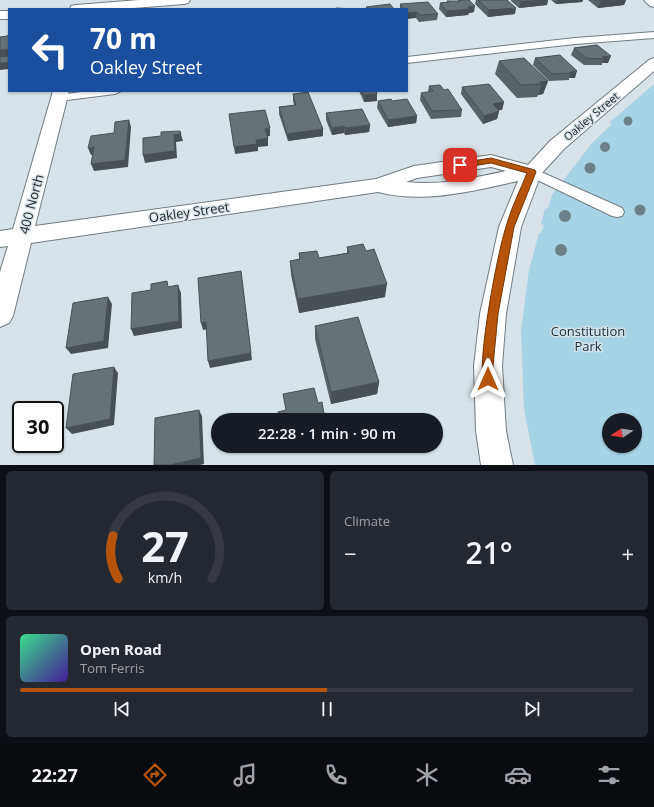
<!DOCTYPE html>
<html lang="en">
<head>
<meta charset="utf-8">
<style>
  body { margin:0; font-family:"Open Sans",sans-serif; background:#242831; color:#f1f3f6; height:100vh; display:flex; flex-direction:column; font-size:15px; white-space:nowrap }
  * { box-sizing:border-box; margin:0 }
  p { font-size:13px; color:#9ea1a6 }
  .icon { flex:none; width:22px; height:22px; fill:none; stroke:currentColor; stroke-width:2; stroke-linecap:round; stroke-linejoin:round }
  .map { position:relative; height:465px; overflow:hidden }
  .side { display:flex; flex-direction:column; gap:6px; padding:6px; background:#0d0f14; flex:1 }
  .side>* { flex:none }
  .top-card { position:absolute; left:8px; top:8px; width:400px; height:84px; border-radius:0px; box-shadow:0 1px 3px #0004; background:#1a4fa0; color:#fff; overflow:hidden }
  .needle { width:26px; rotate:258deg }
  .controls { position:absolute; left:602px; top:413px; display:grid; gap:8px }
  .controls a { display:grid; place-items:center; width:40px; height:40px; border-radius:50%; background:#171b24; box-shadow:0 1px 3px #0004; font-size:20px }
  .speed { position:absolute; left:12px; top:401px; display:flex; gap:8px; font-size:20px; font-weight:700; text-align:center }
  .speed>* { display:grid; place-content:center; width:52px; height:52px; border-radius:50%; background:#171b24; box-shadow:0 1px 3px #0004; line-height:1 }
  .speed .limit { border:2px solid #111; border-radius:6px; background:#fff; color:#111 }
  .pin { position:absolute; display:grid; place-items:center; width:34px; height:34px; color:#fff; margin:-17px; border-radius:8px; box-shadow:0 2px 6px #0006 }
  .me { position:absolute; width:44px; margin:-22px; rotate:0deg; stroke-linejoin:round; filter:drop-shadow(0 0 3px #0008) }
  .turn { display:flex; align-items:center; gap:14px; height:84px; padding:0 16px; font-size:18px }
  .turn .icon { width:52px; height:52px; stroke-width:2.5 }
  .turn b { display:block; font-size:28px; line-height:34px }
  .big { font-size:30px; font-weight:600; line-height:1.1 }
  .side .card { flex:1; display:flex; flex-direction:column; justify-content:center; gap:6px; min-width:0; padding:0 14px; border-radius:6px; background:#242831 }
  .side .dial { align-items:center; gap:0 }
  .dial svg { height:104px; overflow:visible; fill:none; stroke:#363941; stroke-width:7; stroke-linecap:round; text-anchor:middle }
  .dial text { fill:#f1f3f6; stroke:none }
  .song { display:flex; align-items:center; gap:12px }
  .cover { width:48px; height:48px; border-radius:6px; background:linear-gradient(135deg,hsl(150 70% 55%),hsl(260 70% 35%)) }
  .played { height:4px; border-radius:2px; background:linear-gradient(90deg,#b45309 50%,#363941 50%) }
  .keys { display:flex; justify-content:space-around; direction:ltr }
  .heat { display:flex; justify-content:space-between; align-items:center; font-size:22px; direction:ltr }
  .side .tiles { flex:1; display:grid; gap:6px; grid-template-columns:1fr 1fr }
  .card:last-child { grid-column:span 2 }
  .trip { position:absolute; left:211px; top:413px; width:232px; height:40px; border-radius:20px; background:#171b24; box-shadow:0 1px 3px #0004; font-weight:600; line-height:40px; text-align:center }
  .menu { display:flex; height:64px; justify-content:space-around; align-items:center; background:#090b0e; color:#9ea1a6 }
  .menu .icon { width:28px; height:28px }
  .menu .current { color:#b45309 }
  .menu b { font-size:18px; color:#f1f3f6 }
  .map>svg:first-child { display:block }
  .green { fill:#a7d3e6; fill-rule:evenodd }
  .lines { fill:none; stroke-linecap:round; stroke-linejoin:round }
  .lane-casing { stroke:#727c81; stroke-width:2 }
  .street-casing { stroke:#727c81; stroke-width:2 }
  .lane { fill:#fff; fill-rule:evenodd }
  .street { fill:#fff; fill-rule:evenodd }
  .tree { fill:#6b8088 }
  .wall { fill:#596265 }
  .shaded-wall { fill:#485053 }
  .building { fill:#677276; stroke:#485053 }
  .route { fill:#b45309; stroke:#753606 }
  .labels { text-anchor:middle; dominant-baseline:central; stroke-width:3; stroke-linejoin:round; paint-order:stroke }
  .far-street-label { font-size:11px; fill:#1d2123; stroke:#d7e3e8 }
  .street-label { font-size:13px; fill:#1d2123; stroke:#d7e3e8 }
  .park-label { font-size:13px; fill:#132f3a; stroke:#d7e3e8 }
</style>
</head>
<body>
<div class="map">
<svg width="654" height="465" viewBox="0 0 654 465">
  <rect width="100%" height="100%" fill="#d7e3e8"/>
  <path class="green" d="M654 84V465H535L524 409 521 331 529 270 539 233H541L544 225 541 224 545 209 548 208 552 195 592 143 612 124 609 123ZM609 420H635V446H609Z"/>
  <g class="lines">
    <defs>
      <path id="lane" d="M654 32V38L575 44 407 63V57L575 38Z
        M88 91H121L115 94 59 101 53 98 59 95Z
        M532 168 622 208 624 212 622 216 617 217 612 216 527 175 525 172 527 169Z"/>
      <path id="street" d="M139 0H190L188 3 184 4 121 9H70L71 6 76 5Z
        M644 0H654V7L650 6Z
        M0 11H9V19H0Z
        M654 58V71L564 149 541 174 521 227 506 314 502 366 506 431 513 465H481L476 431 474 366 480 314 499 227 518 181C473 191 424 204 378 192L31 243 13 316 9 323 0 327V272L8 246 0 247V231L13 229 53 91H69L35 226 376 179 414 166 491 155 528 165 550 141 649 60ZM491 167 506 171C473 178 440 186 406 182L417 178Z"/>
    </defs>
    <use href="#lane" class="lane-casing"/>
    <use href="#street" class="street-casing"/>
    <use href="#lane" class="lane"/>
    <use href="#street" class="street"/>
  </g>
  <g class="tree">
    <circle cx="628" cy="121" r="4.5"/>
    <circle cx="605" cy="147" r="5"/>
    <circle cx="590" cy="168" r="5.5"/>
    <circle cx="640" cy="210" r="5.5"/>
    <circle cx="565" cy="216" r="6"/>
    <circle cx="561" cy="250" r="6"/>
  </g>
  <path class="wall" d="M458 0H469L474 12 469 13 468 15 446 17 439 9 440 3 447 2V1H458Z
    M476 0H507L515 14 488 17 475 4Z
    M511 0H548L547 5 519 8 511 1Z
    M551 0H583L582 2 556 4Z
    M588 0H626L624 5 598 8Z
    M400 4 438 14 437 20 419 22 416 18 407 9H400Z
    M597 45 608 63H602V65H584L571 55 574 48Z
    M560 55 575 78H569V80L549 81 533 65 535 58Z
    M499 61 548 81 543 94 538 95 537 97 517 98 495 74Z
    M429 86 444 90 462 110 461 117 431 119 420 100 421 93 428 92Z
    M462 87 504 102 502 110H498L499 111 497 119 483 124 461 94Z
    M359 91H376L377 94V101L364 102Z
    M293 94 323 129V136L288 141 279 114V107L294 105 293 101Z
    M378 101H392L417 116 416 123 388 127 377 108Z
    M326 113 370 125 369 132 345 135 344 133 332 135 326 120Z
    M347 247 366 251 385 297 299 313 291 275 290 261 299 259V253L319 258 347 253Z
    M315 326 379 382 377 394 331 404 315 339Z"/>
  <path class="shaded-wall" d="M541 0H548L547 5 519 8 521 2Z
    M558 0H583L582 2 556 4Z
    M613 0H626L624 5 598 8 601 1Z
    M475 6 474 12 469 13 468 15 446 17 447 11 468 7Z
    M516 8 515 14 488 17 489 10Z
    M417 12 416 18 407 19V13Z
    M9 49V62L0 60V50Z
    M611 56 608 63H602L604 59 602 57Z
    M9 62V69L0 70V63Z
    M577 71 575 78H569L571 73 570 72Z
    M548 81 543 94 538 95 542 84 540 82Z
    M377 94V101L364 102V95Z
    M504 102 502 110 491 111 493 104Z
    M499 111 497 119 483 124 484 116Z
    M417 116 416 123 388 127V120Z
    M129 120 131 127 128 167 94 171 91 164Z
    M370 125 369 132 345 135V128Z
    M344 126V133L332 135V128Z
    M270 128V136H266L265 129Z
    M323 129V136L288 141 287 134Z
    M180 131 183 141 176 142 177 158 145 163 143 155Z
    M268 138V146L258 147V151L235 154 234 147 256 140Z
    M94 147 96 155H91L88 148Z
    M241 271 252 360 210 368 208 361Z
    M387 284 385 297 299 313 298 299Z
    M178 285 181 293 182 328 134 336 131 329Z
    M108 297 112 304 108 348 71 354 66 348Z
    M206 322 208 329 203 330 201 323Z
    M114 367 118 373 114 425 72 434 66 428Z
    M379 382 377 394 331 404V392Z
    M199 410 202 416 204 464 200 465H170Z"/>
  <path class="building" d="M460 0H469L475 6 468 7 470 9 447 11 440 3 449 2 447 1H461Z
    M478 0H507L516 8 489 10Z
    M519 0H541L521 2Z
    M599 0H613L601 1Z
    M428 2 438 14 420 15 417 12 407 13V9H404L400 4Z
    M390 4 394 9H368L366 7Z
    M336 8 353 9H336Z
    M8 35H9V49L0 50V37L7 36Z
    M597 45 611 56 602 57 604 59 586 58 574 48Z
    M560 55 577 71 570 72 571 73 552 74 535 58Z
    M9 56V62L0 63V57Z
    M524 58 548 81 540 82 542 84 521 85 499 61Z
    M489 84 504 102 493 104 499 111 484 116 462 87Z
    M440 85 444 90 448 89 462 110 432 111 421 93 433 91 429 86Z
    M362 91H376L377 94 364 95Z
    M308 92 323 129 287 134 279 107 296 105 293 94Z
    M391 99 392 101 407 99 417 116 388 120 378 101Z
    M362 109 370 125 345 128 344 126 332 128 326 113Z
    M265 110 270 128 265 129 268 138 256 140 257 144 234 147 229 114Z
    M129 120 125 160 91 164 94 147 88 148 91 136 114 133 115 122Z
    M180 131 181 134 174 135 175 151 143 155V138L161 136V132Z
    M363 244 366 251 374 249 387 284 298 299 290 261 300 259 299 253 317 251 319 258 349 253 347 247Z
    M241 271 251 353 208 361 206 322 201 323 198 278Z
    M167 281 168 287 178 285 179 321 131 329 132 293 151 290V284Z
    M108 297 104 341 66 348 73 303Z
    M358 317 379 382 331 392 315 326Z
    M114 367 110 419 66 428 73 374Z
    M314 388 318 403 322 402 325 420H279L278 412 286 410 283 394Z
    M199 410 201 458 170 465H154L155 418Z"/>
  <path class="route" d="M491 158 535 170 536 172 514 227 498 314 493 366 494 379 492 383 488 385 484 383C476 365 498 250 506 227 511 208 520 191 527 173L491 163 460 168 456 165 460 163Z"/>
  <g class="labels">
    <g class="far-street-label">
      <text transform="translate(591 116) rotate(-40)">Oakley Street</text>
    </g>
    <g class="street-label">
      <text transform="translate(31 204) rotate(-75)">400 North</text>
      <text transform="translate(189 212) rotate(-8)">Oakley Street</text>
    </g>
    <g class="park-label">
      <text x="588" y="331">Constitution<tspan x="588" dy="15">Park</tspan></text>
    </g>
  </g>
</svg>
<div class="controls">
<a><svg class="needle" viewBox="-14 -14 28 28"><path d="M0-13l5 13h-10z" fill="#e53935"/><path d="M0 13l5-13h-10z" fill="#9ea1a6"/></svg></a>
</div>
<div class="speed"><div class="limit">30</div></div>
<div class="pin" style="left:460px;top:165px;background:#d93025"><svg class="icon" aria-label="arrive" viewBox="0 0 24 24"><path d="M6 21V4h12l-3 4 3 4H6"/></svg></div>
<svg class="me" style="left:488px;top:379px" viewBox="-20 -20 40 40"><path d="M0-17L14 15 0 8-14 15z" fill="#b45309" stroke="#fff" stroke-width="4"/></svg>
<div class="trip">22:28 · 1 min · 90 m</div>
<div class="top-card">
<div class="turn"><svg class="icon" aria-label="left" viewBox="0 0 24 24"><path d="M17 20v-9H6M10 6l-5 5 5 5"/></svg><div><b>70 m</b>Oakley Street</div></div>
</div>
</div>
<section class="side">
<div class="tiles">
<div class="card dial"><svg viewBox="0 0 100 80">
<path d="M14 69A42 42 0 1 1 86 69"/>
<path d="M14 69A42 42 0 0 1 10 36" stroke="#b45309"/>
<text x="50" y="56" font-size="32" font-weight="700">27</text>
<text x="50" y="72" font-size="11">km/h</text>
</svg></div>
<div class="card"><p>Climate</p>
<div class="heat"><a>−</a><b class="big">21°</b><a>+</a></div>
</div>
<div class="card">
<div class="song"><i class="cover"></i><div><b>Open Road</b><p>Tom Ferris</p></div></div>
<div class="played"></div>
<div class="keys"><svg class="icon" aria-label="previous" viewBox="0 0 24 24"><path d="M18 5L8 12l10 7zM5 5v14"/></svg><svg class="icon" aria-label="pause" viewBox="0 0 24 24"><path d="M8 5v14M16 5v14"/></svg><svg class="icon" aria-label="next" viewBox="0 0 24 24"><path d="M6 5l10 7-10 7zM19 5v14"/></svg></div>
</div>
</div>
</section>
<nav class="menu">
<b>22:27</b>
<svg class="icon current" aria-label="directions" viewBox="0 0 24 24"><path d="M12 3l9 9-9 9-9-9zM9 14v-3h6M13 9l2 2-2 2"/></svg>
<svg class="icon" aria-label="music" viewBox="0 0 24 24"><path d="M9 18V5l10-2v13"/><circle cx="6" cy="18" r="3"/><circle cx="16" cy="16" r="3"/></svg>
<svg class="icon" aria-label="phone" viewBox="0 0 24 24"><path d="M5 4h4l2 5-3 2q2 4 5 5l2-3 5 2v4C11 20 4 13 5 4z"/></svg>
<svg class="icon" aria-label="climate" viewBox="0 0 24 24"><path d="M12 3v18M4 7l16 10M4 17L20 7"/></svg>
<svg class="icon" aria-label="car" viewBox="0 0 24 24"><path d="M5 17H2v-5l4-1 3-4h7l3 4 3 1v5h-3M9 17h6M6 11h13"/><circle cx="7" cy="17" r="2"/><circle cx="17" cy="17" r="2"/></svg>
<svg class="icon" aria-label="filters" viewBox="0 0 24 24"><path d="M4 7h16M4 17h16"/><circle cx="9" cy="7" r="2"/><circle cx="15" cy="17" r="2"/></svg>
</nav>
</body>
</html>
